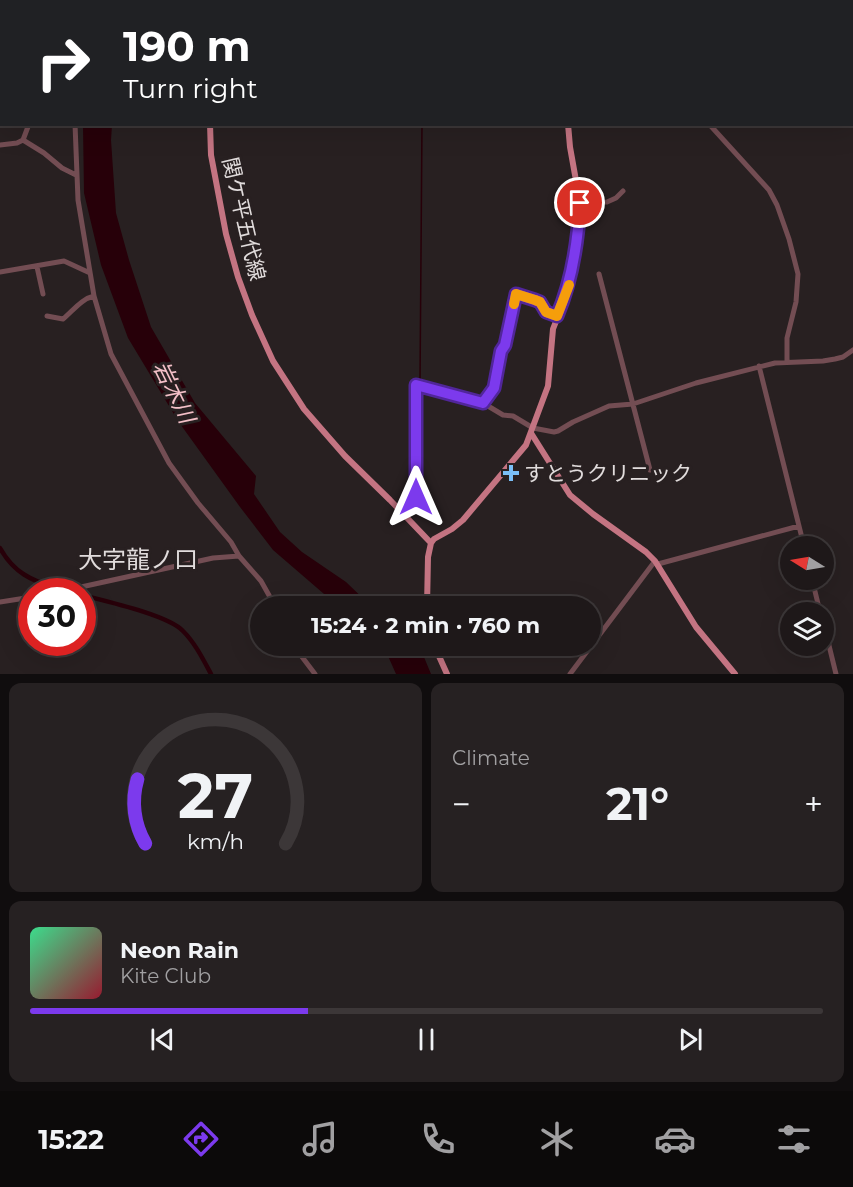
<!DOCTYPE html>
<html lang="en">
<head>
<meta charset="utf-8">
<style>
  body { margin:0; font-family:Montserrat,"Noto Sans JP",sans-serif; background:#262122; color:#f1f3f6; height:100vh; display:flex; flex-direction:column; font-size:22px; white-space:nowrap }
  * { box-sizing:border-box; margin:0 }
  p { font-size:20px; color:#a1a0a2 }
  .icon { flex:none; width:33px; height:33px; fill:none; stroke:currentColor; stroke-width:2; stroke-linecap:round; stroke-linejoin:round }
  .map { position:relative; height:674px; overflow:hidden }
  .panel { display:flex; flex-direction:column; gap:9px; padding:9px; background:#100d0e; flex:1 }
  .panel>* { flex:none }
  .hud { position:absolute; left:0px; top:0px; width:854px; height:126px; box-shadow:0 6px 24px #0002,0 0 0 2px #3c3738; background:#202124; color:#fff; overflow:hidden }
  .needle { width:39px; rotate:281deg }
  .controls { position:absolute; left:780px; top:536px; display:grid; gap:12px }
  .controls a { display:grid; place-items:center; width:54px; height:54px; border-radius:50%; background:#1e1819; box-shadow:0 6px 24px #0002,0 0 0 2px #3c3738; font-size:30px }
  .speed { position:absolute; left:18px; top:578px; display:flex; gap:12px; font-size:30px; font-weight:700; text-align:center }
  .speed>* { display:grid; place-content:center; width:78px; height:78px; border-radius:50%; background:#1e1819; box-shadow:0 6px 24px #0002,0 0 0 2px #3c3738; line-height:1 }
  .speed .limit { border:9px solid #d22; background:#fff; color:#111 }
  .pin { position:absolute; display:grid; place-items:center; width:51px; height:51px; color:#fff; margin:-26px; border:3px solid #fff; border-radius:50%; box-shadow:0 2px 6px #0007 }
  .me { position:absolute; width:66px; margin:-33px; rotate:0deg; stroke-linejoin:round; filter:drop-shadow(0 0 4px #0008) }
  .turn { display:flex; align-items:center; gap:21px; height:126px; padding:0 24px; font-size:27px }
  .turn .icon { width:78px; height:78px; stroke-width:2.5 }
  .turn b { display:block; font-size:42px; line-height:51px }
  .big { font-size:45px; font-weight:700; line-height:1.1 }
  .panel .card { flex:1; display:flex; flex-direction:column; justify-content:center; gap:9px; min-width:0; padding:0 21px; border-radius:12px; background:#262122 }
  .panel .dial { align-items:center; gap:0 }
  .dial svg { height:156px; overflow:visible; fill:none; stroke:#3c3738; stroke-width:7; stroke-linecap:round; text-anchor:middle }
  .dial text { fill:#f1f3f6; stroke:none }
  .song { display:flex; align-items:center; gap:18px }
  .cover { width:72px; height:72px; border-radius:9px; background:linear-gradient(135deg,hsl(150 70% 55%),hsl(350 70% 35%)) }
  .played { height:6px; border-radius:3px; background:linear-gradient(90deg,#7c3aed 35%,#3c3738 35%) }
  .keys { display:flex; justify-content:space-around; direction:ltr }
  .heat { display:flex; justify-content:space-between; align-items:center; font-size:33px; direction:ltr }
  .panel .tiles { flex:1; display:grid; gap:9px; grid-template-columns:1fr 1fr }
  .card:last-child { grid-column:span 2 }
  .trip { position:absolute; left:250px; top:596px; width:351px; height:60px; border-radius:30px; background:#1e1819; box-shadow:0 6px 24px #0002,0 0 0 2px #3c3738; font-weight:700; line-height:60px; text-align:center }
  .menu { display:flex; height:96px; justify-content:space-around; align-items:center; background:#0c0a0a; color:#a1a0a2 }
  .menu .icon { width:42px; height:42px }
  .menu .current { color:#7c3aed }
  .menu b { font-size:27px; color:#f1f3f6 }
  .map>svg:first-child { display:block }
  .water { fill:#270009 }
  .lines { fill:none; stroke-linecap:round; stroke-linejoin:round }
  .stream { stroke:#270009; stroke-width:1.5 }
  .canal { stroke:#270009; stroke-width:4.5 }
  .minor { stroke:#734d53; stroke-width:5 }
  .major { stroke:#c47482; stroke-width:6 }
  .route-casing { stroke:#51269a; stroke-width:15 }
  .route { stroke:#7c3aed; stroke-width:10 }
  .slow { stroke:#f59e0b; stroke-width:10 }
  .poi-dot { fill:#7abff8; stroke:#282021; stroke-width:2 }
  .labels { text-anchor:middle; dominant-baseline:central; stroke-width:6; stroke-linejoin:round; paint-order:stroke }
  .street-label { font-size:21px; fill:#e1dcdc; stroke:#282021 }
  .poi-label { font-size:21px; fill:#e1dcdc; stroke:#282021; text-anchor:start }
  .water-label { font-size:22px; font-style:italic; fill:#f4c0c8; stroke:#282021 }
  .quarter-label { font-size:24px; fill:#e1dcdc; stroke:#282021 }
</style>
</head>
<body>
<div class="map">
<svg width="853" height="674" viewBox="0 0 853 674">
  <rect width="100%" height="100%" fill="#282021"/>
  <path class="water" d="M83 125H112L111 140 116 213 129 260 151 327 195 403 256 476 254 494 280 532 302 552 346 582 371 606H338L273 550 240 507 178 421 128 338 101 265 84 193Z
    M378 645H419L431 674H396L388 656Z"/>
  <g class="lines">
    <path class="stream" d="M423 2V0
      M420 383 422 124
      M420 388V502L422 512"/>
    <path class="canal" d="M0 548C14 573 31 580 57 589
      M82 595C105 601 168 615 183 631 195 643 203 659 211 674"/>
    <path class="minor" d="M831 0 832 2
      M83 2V0
      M852 40 853 42
      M0 85 2 86
      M852 102H853
      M75 124 78 200 94 296 111 354 169 463 198 503 231 542 239 556 261 581 275 606
      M709 124 769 190 777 205 789 239 798 274 796 302 787 338V362
      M23 140 44 153 62 168 76 175
      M0 145 17 143 23 140 29 124
      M580 203 607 202 616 198 623 191
      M37 267 43 294
      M0 272 64 261 90 273
      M599 274 650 470
      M47 316 63 319C73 311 81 299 94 296
      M759 366 804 546
      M483 403 494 388 501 351 505 345 516 294C531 299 537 298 546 312L557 316
      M416 497V385L483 403 503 415 513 416 533 428 554 432 558 431 573 422 609 406 633 404 696 383 775 363 823 361 835 359 843 357 853 350
      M658 564 799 526
      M812 579 820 612
      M57 591 72 589 213 558 239 556
      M0 602 32 597
      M824 625 836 674
      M293 645 315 674
      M570 674 655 561"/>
    <path class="major" d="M202 0V2
      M557 0V2
      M210 124 211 155 226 234 238 277 252 315 273 361 304 409 345 456 390 500 431 543
      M531 433 570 495 593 514 646 552 655 561 696 627 735 674
      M427 606 428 557 431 543 434 539 452 529 463 520 526 445 548 386 553 329 566 296 569 285 579 219 580 203 570 147 568 124
      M434 645 447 674"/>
  </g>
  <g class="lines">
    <defs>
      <path id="route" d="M416 497V385L483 403 494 388 501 351 505 345 516 294 535 300 540 302 546 312 557 316C572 281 578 241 580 203"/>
    </defs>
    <use href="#route" class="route-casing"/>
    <use href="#route" class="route"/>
    <path class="slow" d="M514 304 516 294 535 300 540 302 546 312 557 316 569 285"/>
  </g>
  <path class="poi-dot" d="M508 464h6v6h6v6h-6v6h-6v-6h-6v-6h6z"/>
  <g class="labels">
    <g class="street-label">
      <text transform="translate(244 219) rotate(77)">関ケ平五代線</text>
    </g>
    <g class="poi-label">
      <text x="524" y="473">すとうクリニック</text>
    </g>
    <g class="water-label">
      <text transform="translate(174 392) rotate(64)">岩木川</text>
    </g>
    <g class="quarter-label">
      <text x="138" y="559">大字龍ノ口</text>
    </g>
  </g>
</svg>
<div class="controls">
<a><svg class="needle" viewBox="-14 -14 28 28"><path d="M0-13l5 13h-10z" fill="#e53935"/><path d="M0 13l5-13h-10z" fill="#a1a0a2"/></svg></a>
<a><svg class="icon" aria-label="layers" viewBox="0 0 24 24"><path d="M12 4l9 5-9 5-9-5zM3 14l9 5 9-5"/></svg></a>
</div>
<div class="speed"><div class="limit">30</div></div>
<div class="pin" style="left:580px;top:203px;background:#d93025"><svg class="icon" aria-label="arrive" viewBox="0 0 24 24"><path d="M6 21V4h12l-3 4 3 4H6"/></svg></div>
<svg class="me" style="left:416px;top:497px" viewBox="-20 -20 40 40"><path d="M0-17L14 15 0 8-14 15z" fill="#7c3aed" stroke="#fff" stroke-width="4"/></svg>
<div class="trip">15:24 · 2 min · 760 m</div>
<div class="hud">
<div class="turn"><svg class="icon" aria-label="right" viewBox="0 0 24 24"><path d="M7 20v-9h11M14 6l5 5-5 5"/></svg><div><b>190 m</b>Turn right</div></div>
</div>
</div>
<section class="panel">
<div class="tiles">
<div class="card dial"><svg viewBox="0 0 100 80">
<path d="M14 69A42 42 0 1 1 86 69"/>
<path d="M14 69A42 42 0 0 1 10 36" stroke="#7c3aed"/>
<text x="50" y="56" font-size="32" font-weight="700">27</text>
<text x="50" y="72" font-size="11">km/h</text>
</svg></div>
<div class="card"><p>Climate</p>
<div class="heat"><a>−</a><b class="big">21°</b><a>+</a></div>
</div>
<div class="card">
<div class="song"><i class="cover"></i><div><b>Neon Rain</b><p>Kite Club</p></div></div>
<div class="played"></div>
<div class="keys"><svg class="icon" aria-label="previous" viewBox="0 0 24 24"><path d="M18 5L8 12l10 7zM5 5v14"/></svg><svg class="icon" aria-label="pause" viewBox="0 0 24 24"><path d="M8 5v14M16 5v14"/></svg><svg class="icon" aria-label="next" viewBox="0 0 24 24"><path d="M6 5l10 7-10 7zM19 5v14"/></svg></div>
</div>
</div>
</section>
<nav class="menu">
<b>15:22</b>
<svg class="icon current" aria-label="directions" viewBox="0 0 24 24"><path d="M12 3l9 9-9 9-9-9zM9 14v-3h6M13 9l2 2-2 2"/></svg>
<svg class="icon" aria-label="music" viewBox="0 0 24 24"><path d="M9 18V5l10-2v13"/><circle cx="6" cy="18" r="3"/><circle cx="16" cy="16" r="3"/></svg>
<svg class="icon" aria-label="phone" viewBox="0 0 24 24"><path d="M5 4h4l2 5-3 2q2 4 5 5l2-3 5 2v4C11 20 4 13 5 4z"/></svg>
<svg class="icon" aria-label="climate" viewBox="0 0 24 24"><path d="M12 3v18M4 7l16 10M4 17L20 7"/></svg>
<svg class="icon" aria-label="car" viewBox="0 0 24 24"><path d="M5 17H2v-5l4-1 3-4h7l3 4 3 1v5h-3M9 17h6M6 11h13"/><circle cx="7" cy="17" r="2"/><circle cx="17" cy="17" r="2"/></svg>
<svg class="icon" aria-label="filters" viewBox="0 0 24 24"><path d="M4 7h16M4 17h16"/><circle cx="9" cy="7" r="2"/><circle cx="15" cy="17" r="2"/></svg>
</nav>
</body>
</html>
